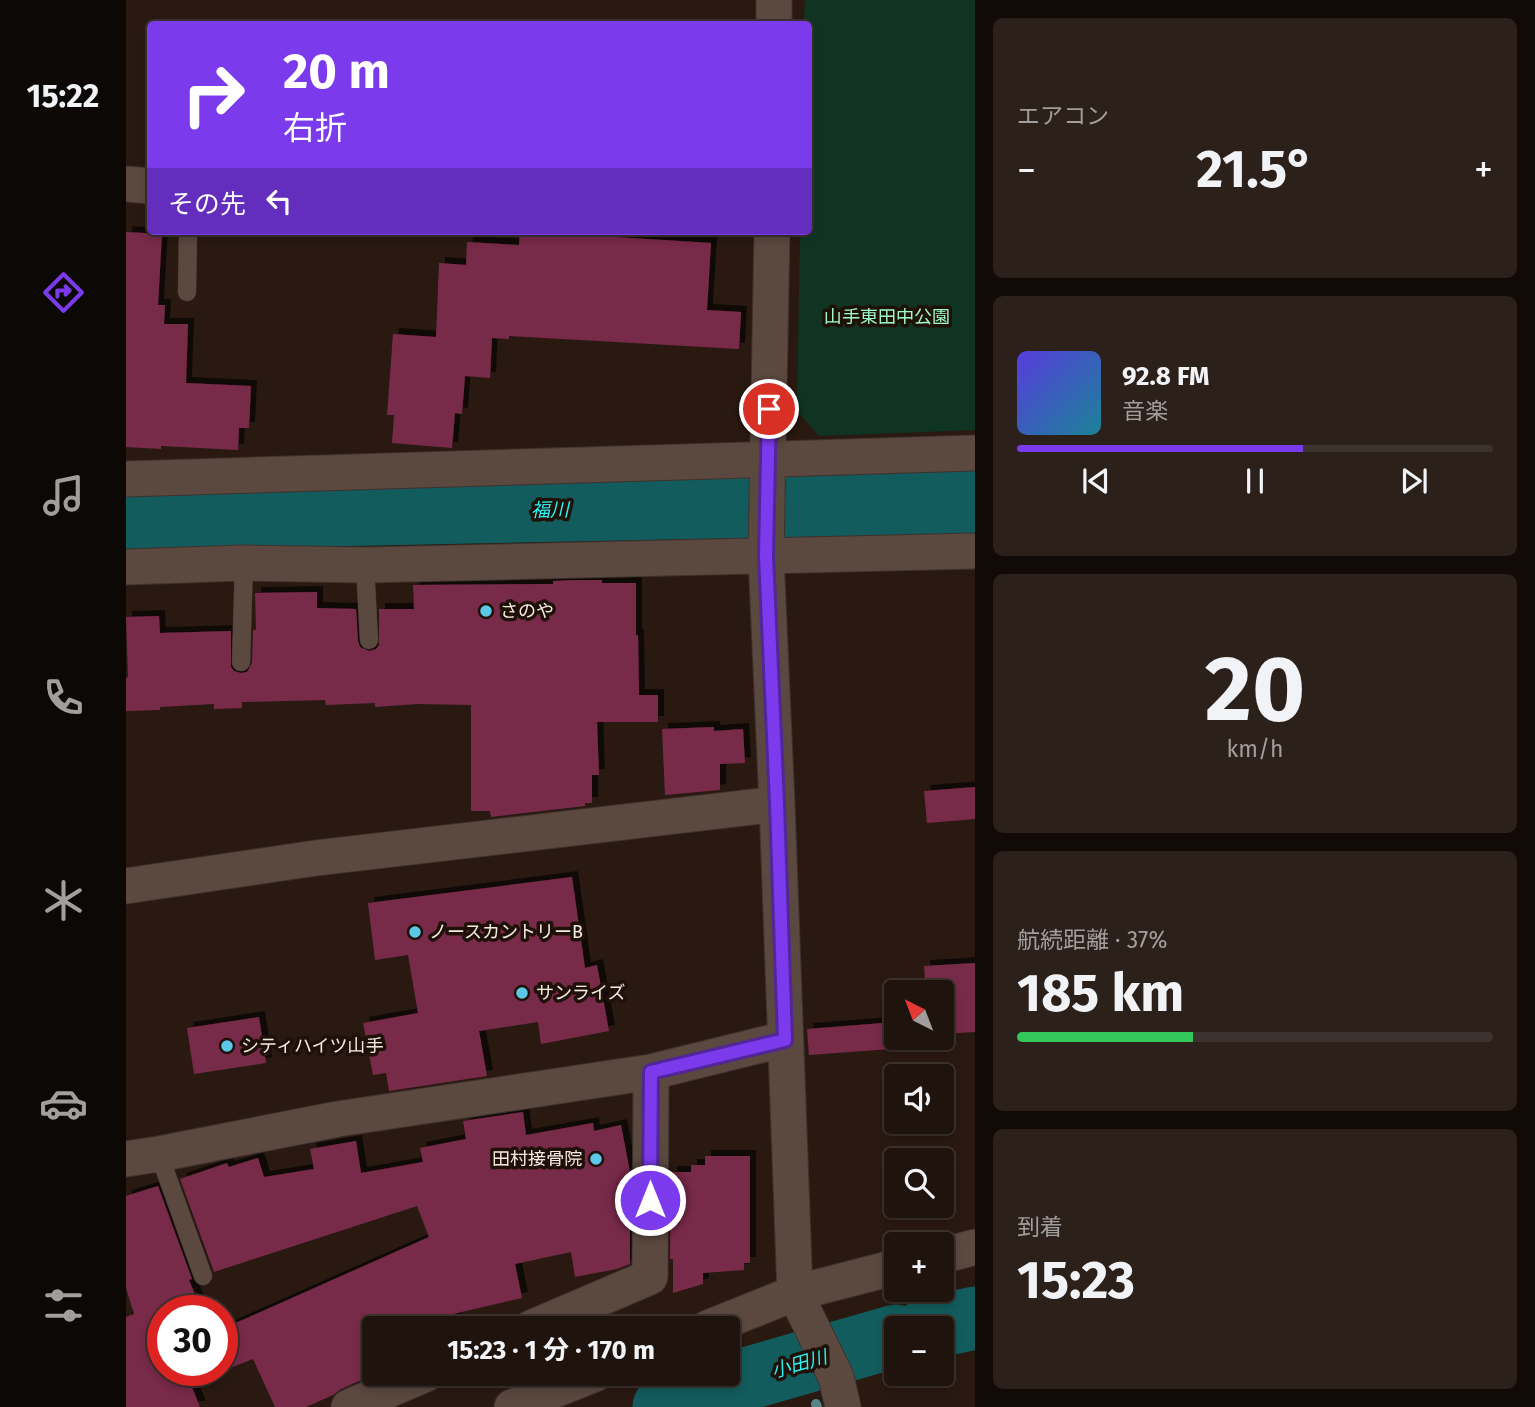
<!DOCTYPE html>
<html lang="ja">
<head>
<meta charset="utf-8">
<style>
  body { margin:0; font-family:"Fira Sans","Noto Sans JP",sans-serif; background:#2c201b; color:#f1f3f6; height:100vh; display:flex; flex-direction:column; font-size:26px; white-space:nowrap }
  * { box-sizing:border-box; margin:0 }
  p { font-size:23px; color:#a19e9d }
  .icon { flex:none; width:38px; height:38px; fill:none; stroke:currentColor; stroke-width:2; stroke-linecap:round; stroke-linejoin:round }
  .map { position:relative; flex:1; overflow:hidden }
  .details { display:flex; flex-direction:column; gap:18px; padding:18px; background:#110a07; width:560px }
  .details>* { flex:none }
  .banner { position:absolute; left:21px; top:21px; width:665px; height:214px; border-radius:7px; box-shadow:0 4px 10px #0003,0 0 0 2px #3c322e; background:#7c3aed; color:#fff; overflow:hidden }
  .needle { width:46px; rotate:318deg }
  .buttons { position:absolute; left:758px; top:980px; display:grid; gap:14px }
  .buttons a { display:grid; place-items:center; width:70px; height:70px; border-radius:7px; background:#1f130d; box-shadow:0 4px 10px #0003,0 0 0 2px #3c322e; font-size:35px }
  .speed { position:absolute; left:21px; top:1295px; display:flex; gap:14px; font-size:35px; font-weight:700; text-align:center }
  .speed>* { display:grid; place-content:center; width:91px; height:91px; border-radius:50%; background:#1f130d; box-shadow:0 4px 10px #0003,0 0 0 2px #3c322e; line-height:1 }
  .speed .limit { border:10px solid #d22; background:#fff; color:#111 }
  .pin { position:absolute; display:grid; place-items:center; width:60px; height:60px; color:#fff; margin:-30px; border:4px solid #fff; border-radius:50%; box-shadow:0 2px 7px #0007 }
  .me { position:absolute; width:77px; margin:-38px; rotate:0deg; stroke-linejoin:round; filter:drop-shadow(0 0 5px #0008) }
  .turn { display:flex; align-items:center; gap:24px; height:147px; padding:0 21px; font-size:32px }
  .turn .icon { width:91px; height:91px; stroke-width:2.5 }
  .turn b { display:block; font-size:49px; line-height:60px }
  .then { display:flex; align-items:center; height:66px; padding:0 21px; background:#0003; gap:14px; font-size:26px }
  .big { font-size:52px; font-weight:700; line-height:1.1 }
  .details .widget { flex:1; display:flex; flex-direction:column; justify-content:center; gap:10px; min-width:0; padding:0 24px; border-radius:10px; background:#2c201b }
  .details .dial { align-items:center; gap:0 }
  .dial b { font-size:91px; line-height:1 }
  .song { display:flex; align-items:center; gap:21px }
  .cover { width:84px; height:84px; border-radius:10px; background:linear-gradient(135deg,hsl(250 70% 55%),hsl(190 70% 35%)) }
  .played { height:7px; border-radius:4px; background:linear-gradient(90deg,#7c3aed 60%,#3c322e 60%) }
  .keys { display:flex; justify-content:space-around; direction:ltr }
  .heat { display:flex; justify-content:space-between; align-items:center; font-size:38px; direction:ltr }
  .charge { height:10px; border-radius:5px; background:linear-gradient(90deg,#34c759 37%,#3c322e 0) }
  .trip { position:absolute; left:236px; top:1316px; width:378px; height:70px; border-radius:7px; background:#1f130d; box-shadow:0 4px 10px #0003,0 0 0 2px #3c322e; font-weight:700; line-height:70px; text-align:center }
  main { display:flex; flex:1; min-height:0 }
  .menu { display:flex; flex-direction:column; width:126px; justify-content:space-around; align-items:center; background:#0c0805; color:#a19e9d }
  .menu .icon { width:49px; height:49px }
  .menu .selected { color:#7c3aed }
  .menu b { font-size:32px; color:#f1f3f6 }
  .map>svg:first-child { display:block }
  .green { fill:#0f3522 }
  .lines { fill:none; stroke-linecap:round; stroke-linejoin:round }
  .stream { stroke:#568686; stroke-width:10 }
  .river { stroke:#125c5d; stroke-width:63 }
  .building { fill:#782b4a; filter:url(#shadow) }
  .service-casing { stroke:#3f322e; stroke-width:19 }
  .minor-casing { stroke:#3f322e; stroke-width:37 }
  .service { stroke:#5b483f; stroke-width:18 }
  .minor { stroke:#5b483f; stroke-width:35 }
  .route-casing { stroke:#51269a; stroke-width:18 }
  .route { stroke:#7c3aed; stroke-width:12 }
  .poi-dot { fill:#5dc7e8; stroke:#1f1008; stroke-width:2.5 }
  .labels { text-anchor:middle; dominant-baseline:central; stroke-width:7; stroke-linejoin:round; paint-order:stroke }
  .park-label { font-size:18px; fill:#9dfac7; stroke:#1f1008 }
  .poi-label { font-size:18px; fill:#f5e9e4; stroke:#1f1008; text-anchor:start }
  .water-label { font-size:19px; font-style:italic; fill:#28f1f2; stroke:#1f1008 }
</style>
</head>
<body>
<main>
<nav class="menu">
<b>15:22</b>
<svg class="icon selected" aria-label="directions" viewBox="0 0 24 24"><path d="M12 3l9 9-9 9-9-9zM9 14v-3h6M13 9l2 2-2 2"/></svg>
<svg class="icon" aria-label="music" viewBox="0 0 24 24"><path d="M9 18V5l10-2v13"/><circle cx="6" cy="18" r="3"/><circle cx="16" cy="16" r="3"/></svg>
<svg class="icon" aria-label="phone" viewBox="0 0 24 24"><path d="M5 4h4l2 5-3 2q2 4 5 5l2-3 5 2v4C11 20 4 13 5 4z"/></svg>
<svg class="icon" aria-label="climate" viewBox="0 0 24 24"><path d="M12 3v18M4 7l16 10M4 17L20 7"/></svg>
<svg class="icon" aria-label="car" viewBox="0 0 24 24"><path d="M5 17H2v-5l4-1 3-4h7l3 4 3 1v5h-3M9 17h6M6 11h13"/><circle cx="7" cy="17" r="2"/><circle cx="17" cy="17" r="2"/></svg>
<svg class="icon" aria-label="filters" viewBox="0 0 24 24"><path d="M4 7h16M4 17h16"/><circle cx="9" cy="7" r="2"/><circle cx="15" cy="17" r="2"/></svg>
</nav>
<div class="map">
<svg width="849" height="1407" viewBox="0 0 849 1407">
  <defs>
    <filter id="shadow"><feDropShadow dx="6" dy="-6" stdDeviation="0" flood-color="#0009"/></filter>
  </defs>
  <rect width="100%" height="100%" fill="#291911"/>
  <path class="green" d="M679 0H849V430L693 436 671 411 674 231H682V24H678Z"/>
  <g class="lines">
    <path class="stream" d="M672 1364 677 1378
      M690 1404 691 1407"/>
    <path class="river" d="M0 519 849 502
      M802 1328 849 1318
      M538 1407 571 1393 770 1336"/>
  </g>
  <path class="building" d="M394 231 585 243 581 310 615 312 613 349 383 336V339L366 338 364 378 339 376 336 414 329 413 326 448 266 443 268 415H261L267 334 310 337 313 263 340 265 341 242 393 245Z
    M0 232 36 234 32 305H39L38 324H62L60 383 125 386 123 428H113L112 450 35 446V449L0 447Z
    M450 580H476V583H510V635H512L513 695H532V722H471L473 775H466V803H459V806L365 817 364 811H345V705L291 704 249 707V703L200 705 199 700 116 702V708L88 709V704L34 707V710L0 711V678L2 677 0 617 33 616 34 633 105 631V667L108 671 115 673 121 672 126 663 127 630H130L129 593 191 592V608L230 609 232 641 234 647 243 651 250 649 253 645V609H288L287 585 427 584V581Z
    M588 727V731L617 729 619 763 594 764V790L539 795 536 729Z
    M849 787V819L801 823 798 791Z
    M446 877 459 968 471 965 483 1031 415 1044 412 1022 353 1031 361 1076 263 1091 260 1073 247 1075 237 1023 292 1013 282 955 249 960 242 903Z
    M849 963V1032L816 1034V992H800L798 966Z
    M133 1017 140 1063 68 1074 61 1028Z
    M770 1022V1038H791L792 1047 683 1055 681 1029Z
    M397 1112 400 1135 467 1123 468 1131 495 1125 504 1172V1264L491 1269 449 1277 445 1252 389 1264 396 1298 327 1314 334 1328H248L249 1374 215 1389 207 1395 180 1407H149L127 1359 96 1371V1329L303 1237 291 1206 88 1272 54 1179 101 1163 103 1167 132 1158 138 1177 188 1169 184 1149 230 1141 235 1173 297 1162 294 1148 340 1139 337 1121Z
    M579 1156H624V1263H618V1270L577 1273V1284L547 1293V1259H544L545 1172H565V1165H579Z
    M32 1186 66 1279 63 1280 76 1311H37V1370H59L74 1407H0V1317L8 1314 0 1288V1196Z"/>
  <g class="lines">
    <defs>
      <path id="service" d="M61 292 62 231
        M239 565 243 640
        M115 662 118 563
        M33 1154 77 1276"/>
      <path id="minor" d="M648 24V0
        M0 184 24 186
        M646 231 640 556 651 804 669 1293 710 1377 717 1407
        M0 479 849 453
        M0 567 118 563 239 565 849 551
        M0 886 190 858 651 804
        M0 1159 33 1154 212 1119 525 1072 659 1039
        M816 1256 849 1247
        M405 1328 524 1277 525 1072
        M582 1328 669 1293 770 1267
        M223 1407 300 1374
        M386 1407 469 1374"/>
    </defs>
    <use href="#service" class="service-casing"/>
    <use href="#minor" class="minor-casing"/>
    <use href="#service" class="service"/>
    <use href="#minor" class="minor"/>
  </g>
  <g class="lines">
    <defs>
      <path id="route" d="M524 1200 525 1072 659 1040 651 804 640 556 643 409"/>
    </defs>
    <use href="#route" class="route-casing"/>
    <use href="#route" class="route"/>
  </g>
  <g class="poi-dot">
    <circle cx="360" cy="611" r="7"/>
    <circle cx="289" cy="932" r="7"/>
    <circle cx="396" cy="993" r="7"/>
    <circle cx="101" cy="1046" r="7"/>
    <circle cx="470" cy="1159" r="7"/>
  </g>
  <g class="labels">
    <g class="park-label">
      <text x="761" y="317">山手東田中公園</text>
    </g>
    <g class="poi-label">
      <text x="374" y="611">さのや</text>
      <text x="303" y="932">ノースカントリーB</text>
      <text x="410" y="993">サンライズ</text>
      <text x="115" y="1046">シティハイツ山手</text>
      <text x="456" y="1159" text-anchor="end">田村接骨院</text>
    </g>
    <g class="water-label">
      <text transform="translate(424 510) rotate(-1)">福川</text>
      <text transform="translate(673 1364) rotate(-16)">小田川</text>
    </g>
  </g>
</svg>
<div class="buttons">
<a><svg class="needle" viewBox="-14 -14 28 28"><path d="M0-13l5 13h-10z" fill="#e53935"/><path d="M0 13l5-13h-10z" fill="#a19e9d"/></svg></a>
<a><svg class="icon" aria-label="sound" viewBox="0 0 24 24"><path d="M4 9h4l5-4v14l-5-4H4zM17 9q2 3 0 6"/></svg></a>
<a><svg class="icon" aria-label="search" viewBox="0 0 24 24"><circle cx="10" cy="10" r="6"/><path d="M15 15l6 6"/></svg></a>
<a>+</a>
<a>−</a>
</div>
<div class="speed"><div class="limit">30</div></div>
<div class="pin" style="left:643px;top:409px;background:#d93025"><svg class="icon" aria-label="arrive" viewBox="0 0 24 24"><path d="M6 21V4h12l-3 4 3 4H6"/></svg></div>
<svg class="me" style="left:524px;top:1200px" viewBox="-20 -20 40 40"><circle r="17" fill="#7c3aed" stroke="#fff" stroke-width="3"/><path d="M0-11L8 9 0 5-8 9z" fill="#fff"/></svg>
<div class="trip">15:23 · 1 分 · 170 m</div>
<div class="banner">
<div class="turn"><svg class="icon" aria-label="right" viewBox="0 0 24 24"><path d="M7 20v-9h11M14 6l5 5-5 5"/></svg><div><b>20 m</b>右折</div></div>
<div class="then">その先<svg class="icon" aria-label="left" viewBox="0 0 24 24"><path d="M17 20v-9H6M10 6l-5 5 5 5"/></svg></div>
</div>
</div>
<section class="details">
<div class="widget"><p>エアコン</p>
<div class="heat"><a>−</a><b class="big">21.5°</b><a>+</a></div>
</div>
<div class="widget">
<div class="song"><i class="cover"></i><div><b>92.8 FM</b><p>音楽</p></div></div>
<div class="played"></div>
<div class="keys"><svg class="icon" aria-label="previous" viewBox="0 0 24 24"><path d="M18 5L8 12l10 7zM5 5v14"/></svg><svg class="icon" aria-label="pause" viewBox="0 0 24 24"><path d="M8 5v14M16 5v14"/></svg><svg class="icon" aria-label="next" viewBox="0 0 24 24"><path d="M6 5l10 7-10 7zM19 5v14"/></svg></div>
</div>
<div class="widget dial"><b>20</b><p>km/h</p></div>
<div class="widget"><p>航続距離 · 37%</p><b class="big">185 km</b><div class="charge"></div></div>
<div class="widget"><p>到着</p><b class="big">15:23</b></div>
</section>
</main>
</body>
</html>
